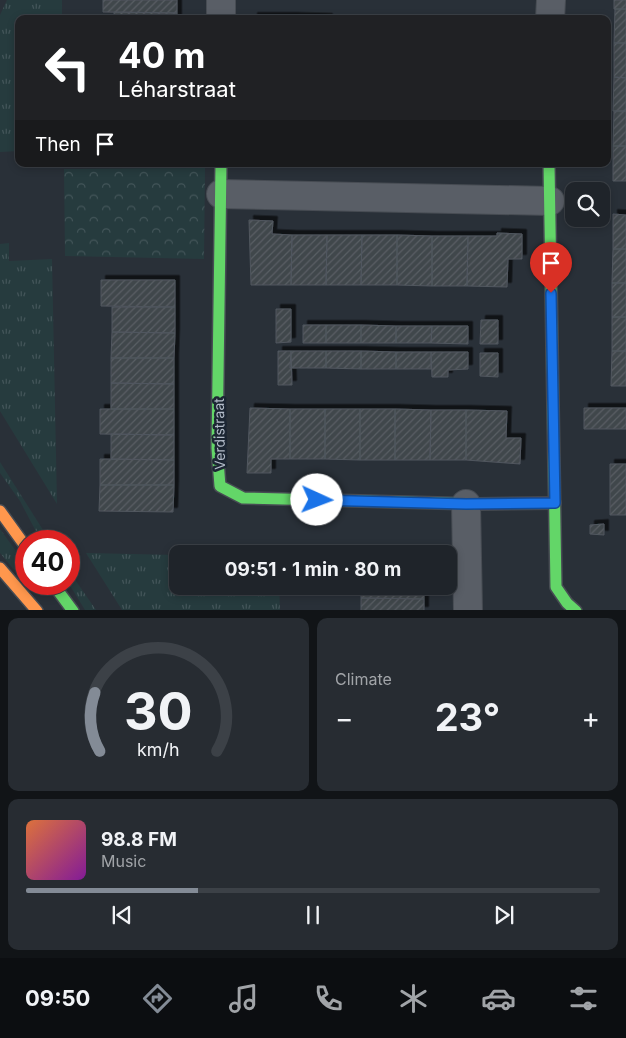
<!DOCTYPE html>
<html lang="en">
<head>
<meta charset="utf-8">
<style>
  body { margin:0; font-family:Inter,sans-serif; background:#272c32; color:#f1f3f6; height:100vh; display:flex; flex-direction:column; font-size:19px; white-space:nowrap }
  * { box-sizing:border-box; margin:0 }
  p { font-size:16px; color:#a1a4a8 }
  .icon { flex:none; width:28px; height:28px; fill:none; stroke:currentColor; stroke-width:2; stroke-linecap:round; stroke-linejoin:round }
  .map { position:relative; height:610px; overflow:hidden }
  .sheet { display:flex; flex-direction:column; gap:8px; padding:8px; background:#111417; flex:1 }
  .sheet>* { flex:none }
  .guide { position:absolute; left:15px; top:15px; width:596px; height:152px; border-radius:10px; box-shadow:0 2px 8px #0003,0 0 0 1px #3c4147; background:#202124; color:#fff; overflow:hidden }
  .buttons { position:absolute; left:565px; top:182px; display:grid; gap:10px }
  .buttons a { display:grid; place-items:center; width:45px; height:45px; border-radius:10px; background:#1f242a; box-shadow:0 2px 8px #0003,0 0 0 1px #3c4147; font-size:25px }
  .speed { position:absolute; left:15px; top:530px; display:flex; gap:10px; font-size:25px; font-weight:700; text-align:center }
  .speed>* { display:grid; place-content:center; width:65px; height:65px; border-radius:50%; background:#1f242a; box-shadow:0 2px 8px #0003,0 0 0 1px #3c4147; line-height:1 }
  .speed .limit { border:8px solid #d22; background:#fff; color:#111 }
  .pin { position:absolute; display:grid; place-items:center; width:42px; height:42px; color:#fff; margin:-51px -21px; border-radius:50% 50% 50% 0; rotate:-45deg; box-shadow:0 0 5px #0007 }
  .pin .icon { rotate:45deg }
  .me { position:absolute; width:55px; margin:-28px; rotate:92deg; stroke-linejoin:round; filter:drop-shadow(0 0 4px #0008) }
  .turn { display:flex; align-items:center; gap:18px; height:105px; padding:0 20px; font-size:22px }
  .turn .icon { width:65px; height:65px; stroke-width:2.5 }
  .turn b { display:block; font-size:35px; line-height:42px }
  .then { display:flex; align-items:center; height:48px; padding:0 20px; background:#0003; gap:10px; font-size:19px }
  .big { font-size:38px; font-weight:700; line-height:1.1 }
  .sheet .tile { flex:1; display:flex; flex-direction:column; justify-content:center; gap:8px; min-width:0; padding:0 18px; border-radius:10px; background:#272c32 }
  .sheet .dial { align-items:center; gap:0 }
  .dial svg { height:130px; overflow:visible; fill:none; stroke:#3c4147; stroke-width:7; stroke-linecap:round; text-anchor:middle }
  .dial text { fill:#f1f3f6; stroke:none }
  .song { display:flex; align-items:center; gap:15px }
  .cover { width:60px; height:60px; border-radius:8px; background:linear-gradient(135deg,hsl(20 70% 55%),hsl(290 70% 35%)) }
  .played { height:5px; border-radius:2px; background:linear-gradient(90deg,#838b96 30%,#3c4147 30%) }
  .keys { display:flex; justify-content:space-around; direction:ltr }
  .heat { display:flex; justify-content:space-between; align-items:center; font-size:28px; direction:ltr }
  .sheet .tiles { flex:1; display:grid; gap:8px; grid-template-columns:1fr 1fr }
  .tile:last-child { grid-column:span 2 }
  .trip { position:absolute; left:169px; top:545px; width:288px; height:50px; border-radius:10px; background:#1f242a; box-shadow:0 2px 8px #0003,0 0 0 1px #3c4147; font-weight:700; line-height:50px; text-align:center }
  .tabs { display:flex; height:80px; justify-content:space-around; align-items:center; background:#0c0e11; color:#a1a4a8 }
  .tabs .icon { width:35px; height:35px }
  .tabs .on { color:#838b96 }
  .tabs b { font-size:22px; color:#f1f3f6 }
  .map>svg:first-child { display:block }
  .grass { fill:url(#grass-tufts) }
  .forest { fill:url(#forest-crowns) }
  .building { fill:url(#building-hatch); stroke:#51575f; filter:url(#shadow) }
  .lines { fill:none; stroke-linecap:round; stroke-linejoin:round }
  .street-casing { stroke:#474c53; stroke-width:30 }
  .fast-casing { stroke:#474c53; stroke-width:14 }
  .slow-casing { stroke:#474c53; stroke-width:14 }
  .jam-casing { stroke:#474c53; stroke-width:14 }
  .street { stroke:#595e66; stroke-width:28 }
  .fast { stroke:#63d668; stroke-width:11 }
  .slow { stroke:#ff974d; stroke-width:11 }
  .jam { stroke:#b3261e; stroke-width:11 }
  .route-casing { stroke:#114b97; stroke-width:12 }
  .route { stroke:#1a73e8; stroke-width:9 }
  .labels { text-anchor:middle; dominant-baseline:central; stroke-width:5; stroke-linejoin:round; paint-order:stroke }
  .street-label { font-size:14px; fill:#b3bcc9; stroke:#1c2633 }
</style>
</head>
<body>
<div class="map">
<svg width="626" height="611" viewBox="0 0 626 611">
  <defs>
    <pattern id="grass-tufts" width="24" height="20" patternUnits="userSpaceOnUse" patternTransform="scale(1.25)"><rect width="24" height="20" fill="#263b3e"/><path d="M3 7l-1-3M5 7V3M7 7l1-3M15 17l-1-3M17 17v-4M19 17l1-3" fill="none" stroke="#435559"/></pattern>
    <pattern id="forest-crowns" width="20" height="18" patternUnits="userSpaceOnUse" patternTransform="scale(1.25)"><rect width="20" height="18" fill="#263b3e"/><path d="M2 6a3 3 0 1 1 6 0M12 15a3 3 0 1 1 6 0" fill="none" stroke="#435559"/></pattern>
    <pattern id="building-hatch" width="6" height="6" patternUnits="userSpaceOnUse" patternTransform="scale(1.25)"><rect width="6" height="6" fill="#40464c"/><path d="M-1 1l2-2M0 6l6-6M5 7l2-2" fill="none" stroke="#595f64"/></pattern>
    <filter id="shadow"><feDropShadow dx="4.5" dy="-4.5" stdDeviation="0" flood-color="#0009"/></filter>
  </defs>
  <rect width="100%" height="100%" fill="#293038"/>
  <path class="grass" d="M7 0H62V19H19V151L0 152V15Z
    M9 243V261L52 259 57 504 0 411V244Z
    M0 462 50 541H41L20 501 0 473Z
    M0 529 26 565V584L0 553Z
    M86 553 177 555 178 586H279L280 610H122Z
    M69 571 96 610H85L69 584Z"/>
  <path class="forest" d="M205 168 204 259 65 256 64 169Z"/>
  <path class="building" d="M103 0H177V13L103 12Z
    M614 0H626V9H614Z
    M615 9H626V43H614Z
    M114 12 177 13V19H114Z
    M253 17H293V19H253Z
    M293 17 328 18V19H293Z
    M614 43H626V78L614 77Z
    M614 77 626 78V111H613Z
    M614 111H626V146H613Z
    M613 146H626V181H613Z
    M613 214 626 215V249H613Z
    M249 220 273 221 272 234 292 235 291 285H251Z
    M497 233 522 234V259H508L507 287 467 286 468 236H497Z
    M292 235H327L326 285H291Z
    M327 235H362L361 285H326Z
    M362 235H397V285H361Z
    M397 235 432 236V286L397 285Z
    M432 236H468L467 286H432Z
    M613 249H626V283H612Z
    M101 280H175V307L101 306Z
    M612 283H626V317H612Z
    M112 307H175V333L112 332Z
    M276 309H291V342L276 343Z
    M612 317H626V351H612Z
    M481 320H498V344H480Z
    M303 325H326V343H303Z
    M326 325H361V343H326Z
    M361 325 396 326V343H361Z
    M396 326H432L431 343H396Z
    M432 326H468V344L431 343Z
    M112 332 175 333 174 358H111Z
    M278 351H291L292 385H278Z
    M291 351H326V368H290Z
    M326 351H361V369L326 368Z
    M361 351 396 352V369H361Z
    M612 351H626V386H611Z
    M396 352H431V369H396Z
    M431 352H468V369L448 370V377H432Z
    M480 353H498V377L480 376Z
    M111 358H174V384L111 383Z
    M111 383 174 384V409H111Z
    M250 408 290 409V459H271V473H247Z
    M584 408H626V429H584Z
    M100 409H174V435L100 434Z
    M290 409H325V459H290Z
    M325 409H360V460L325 459Z
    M360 409H395V460H360Z
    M395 409 431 410 430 460H395Z
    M431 410H466V460H430Z
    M466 410 507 411 506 438H521L520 464 466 460Z
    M111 434 174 435V460L111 459Z
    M100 459 174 460V485H100Z
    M610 464H626V515H610Z
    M100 485H174L173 512 99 511Z
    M604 524V535L590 534V525Z
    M361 586H424V599L361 598Z
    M361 598 424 599V611H361Z"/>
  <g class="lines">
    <defs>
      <path id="street" d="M221 19V0
        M550 19 551 0
        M221 194 550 201
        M466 504 468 611"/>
      <path id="fast" d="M221 164 217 448 220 486 243 498 477 504
        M549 164 556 587 567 603 576 611
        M53 584 73 611"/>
      <path id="slow" d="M0 511 26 547
        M0 568 37 611"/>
      <path id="jam" d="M477 504 555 503"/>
    </defs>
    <use href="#street" class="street-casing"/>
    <use href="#fast" class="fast-casing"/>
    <use href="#slow" class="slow-casing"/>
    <use href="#jam" class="jam-casing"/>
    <use href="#street" class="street"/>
    <use href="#fast" class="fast"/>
    <use href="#slow" class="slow"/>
    <use href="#jam" class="jam"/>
  </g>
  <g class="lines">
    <defs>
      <path id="route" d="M317 500 466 504 555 503 551 293"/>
    </defs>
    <use href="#route" class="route-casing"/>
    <use href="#route" class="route"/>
  </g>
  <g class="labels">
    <g class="street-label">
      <text transform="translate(219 434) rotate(-91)">Verdistraat</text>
    </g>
  </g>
</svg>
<div class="buttons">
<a><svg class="icon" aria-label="search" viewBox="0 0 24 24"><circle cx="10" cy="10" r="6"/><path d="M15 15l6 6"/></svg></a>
</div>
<div class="speed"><div class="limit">40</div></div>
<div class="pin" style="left:551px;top:293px;background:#d93025"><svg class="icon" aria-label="arrive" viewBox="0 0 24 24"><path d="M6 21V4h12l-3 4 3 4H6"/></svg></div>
<svg class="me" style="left:317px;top:500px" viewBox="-20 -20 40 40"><circle r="19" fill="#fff"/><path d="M0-13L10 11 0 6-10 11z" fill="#1a73e8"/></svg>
<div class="trip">09:51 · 1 min · 80 m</div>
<div class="guide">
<div class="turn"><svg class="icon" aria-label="left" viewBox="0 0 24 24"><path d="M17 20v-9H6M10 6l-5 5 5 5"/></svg><div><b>40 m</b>Léharstraat</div></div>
<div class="then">Then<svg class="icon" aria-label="arrive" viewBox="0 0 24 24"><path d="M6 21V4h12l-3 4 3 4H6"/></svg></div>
</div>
</div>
<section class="sheet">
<div class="tiles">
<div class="tile dial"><svg viewBox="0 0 100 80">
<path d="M14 69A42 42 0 1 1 86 69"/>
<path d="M14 69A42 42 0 0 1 11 33" stroke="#838b96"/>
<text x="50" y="56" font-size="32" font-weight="700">30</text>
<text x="50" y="72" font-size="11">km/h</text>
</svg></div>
<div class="tile"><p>Climate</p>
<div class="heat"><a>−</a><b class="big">23°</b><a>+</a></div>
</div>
<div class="tile">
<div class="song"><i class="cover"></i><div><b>98.8 FM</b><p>Music</p></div></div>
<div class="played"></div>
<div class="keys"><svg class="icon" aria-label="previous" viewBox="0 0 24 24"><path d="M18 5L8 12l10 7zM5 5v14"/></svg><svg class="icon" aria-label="pause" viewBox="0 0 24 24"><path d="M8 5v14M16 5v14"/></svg><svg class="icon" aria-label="next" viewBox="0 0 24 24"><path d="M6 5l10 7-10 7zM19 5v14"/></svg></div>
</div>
</div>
</section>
<nav class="tabs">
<b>09:50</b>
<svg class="icon on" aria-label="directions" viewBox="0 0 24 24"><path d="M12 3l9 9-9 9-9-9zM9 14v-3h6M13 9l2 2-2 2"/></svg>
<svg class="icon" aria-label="music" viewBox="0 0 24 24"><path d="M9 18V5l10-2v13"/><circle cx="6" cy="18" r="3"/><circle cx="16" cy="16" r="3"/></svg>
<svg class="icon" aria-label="phone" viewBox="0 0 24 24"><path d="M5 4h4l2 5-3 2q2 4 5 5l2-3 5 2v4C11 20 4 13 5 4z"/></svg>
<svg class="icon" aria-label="climate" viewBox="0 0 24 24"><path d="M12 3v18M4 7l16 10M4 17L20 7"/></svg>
<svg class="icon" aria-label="car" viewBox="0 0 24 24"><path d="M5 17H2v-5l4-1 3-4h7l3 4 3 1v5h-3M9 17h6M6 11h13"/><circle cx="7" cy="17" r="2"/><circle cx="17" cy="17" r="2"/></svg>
<svg class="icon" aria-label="filters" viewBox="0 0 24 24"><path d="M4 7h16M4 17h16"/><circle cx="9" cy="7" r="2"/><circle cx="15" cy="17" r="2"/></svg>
</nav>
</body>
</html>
